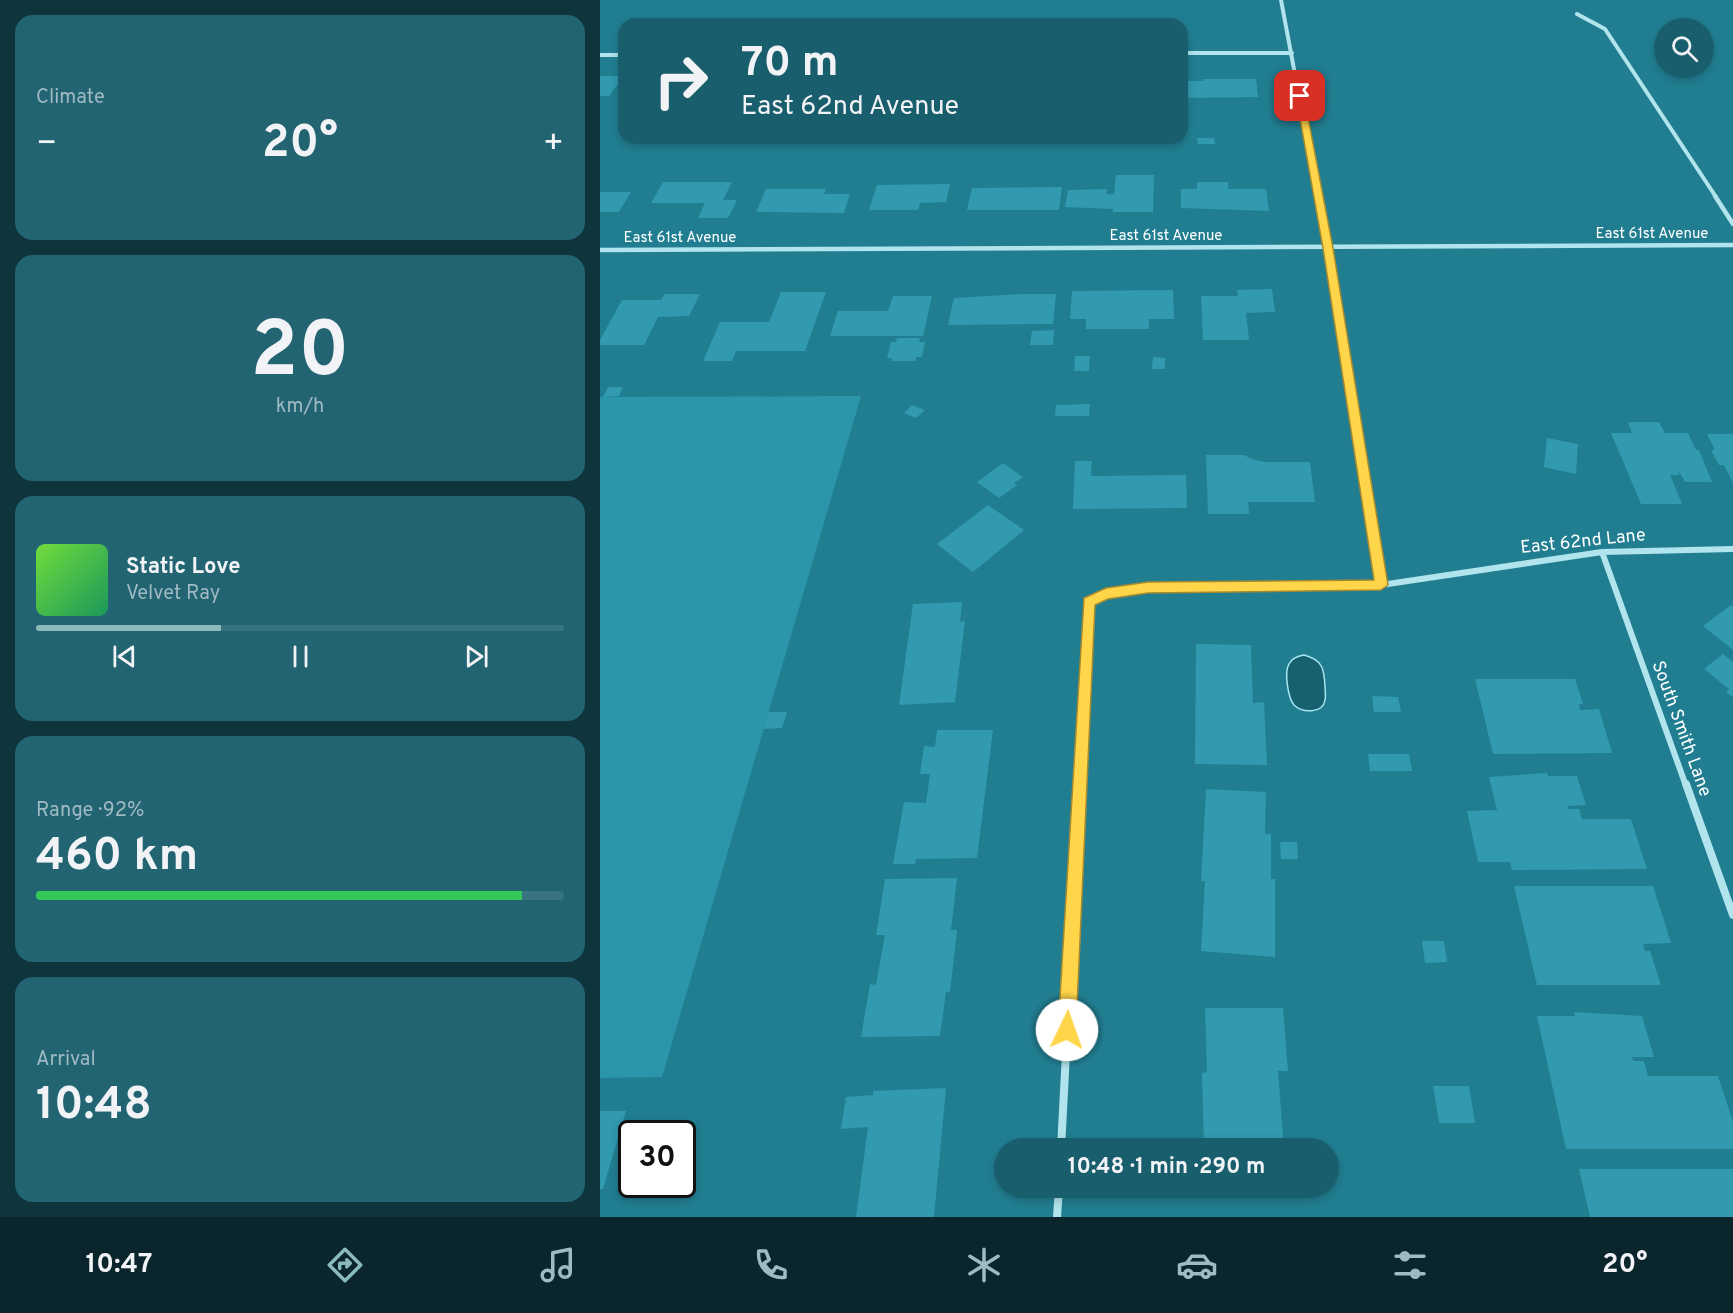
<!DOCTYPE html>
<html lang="en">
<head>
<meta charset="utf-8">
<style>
  body { margin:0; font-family:Overpass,sans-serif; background:#226472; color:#f1f3f6; height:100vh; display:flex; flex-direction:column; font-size:22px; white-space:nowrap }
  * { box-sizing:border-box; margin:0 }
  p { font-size:20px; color:#9fbac2 }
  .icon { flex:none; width:33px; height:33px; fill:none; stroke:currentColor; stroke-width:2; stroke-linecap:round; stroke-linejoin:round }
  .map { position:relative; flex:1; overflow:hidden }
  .panel { display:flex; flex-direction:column; gap:15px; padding:15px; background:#0e343c; width:600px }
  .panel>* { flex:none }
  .hud { position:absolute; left:18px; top:18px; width:570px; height:126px; border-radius:18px; box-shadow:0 3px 9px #0003; background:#195e6d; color:#f1f3f6; overflow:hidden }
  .controls { position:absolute; left:1054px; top:18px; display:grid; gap:12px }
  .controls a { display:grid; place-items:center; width:60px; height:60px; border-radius:50%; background:#195e6d; box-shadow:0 3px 9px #0003; font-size:30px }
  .speed { position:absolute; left:18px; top:1120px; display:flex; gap:12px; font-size:30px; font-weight:700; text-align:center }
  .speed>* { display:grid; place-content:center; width:78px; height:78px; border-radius:50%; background:#195e6d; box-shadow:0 3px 9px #0003; line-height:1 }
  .speed .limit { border:3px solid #111; border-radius:9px; background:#fff; color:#111 }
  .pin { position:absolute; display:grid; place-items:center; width:51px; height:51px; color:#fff; margin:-26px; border-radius:12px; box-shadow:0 3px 9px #0006 }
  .me { position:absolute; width:66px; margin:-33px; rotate:3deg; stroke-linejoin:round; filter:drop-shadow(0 0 4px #0008) }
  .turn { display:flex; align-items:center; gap:21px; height:126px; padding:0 24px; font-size:27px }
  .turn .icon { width:78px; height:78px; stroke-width:2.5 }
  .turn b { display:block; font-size:42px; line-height:51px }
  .big { font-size:45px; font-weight:700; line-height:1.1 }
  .panel .card { flex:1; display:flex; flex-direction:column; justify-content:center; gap:9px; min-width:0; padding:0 21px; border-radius:18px; background:#226472 }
  .panel .dial { align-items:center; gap:0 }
  .dial b { font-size:78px; line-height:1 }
  .song { display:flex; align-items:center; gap:18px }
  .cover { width:72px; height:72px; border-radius:9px; background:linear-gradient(135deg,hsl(100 70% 55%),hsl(150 70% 35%)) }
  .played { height:6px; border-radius:3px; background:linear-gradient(90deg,#8bbbb9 35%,#377380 35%) }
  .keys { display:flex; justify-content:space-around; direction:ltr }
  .heat { display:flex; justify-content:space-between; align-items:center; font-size:33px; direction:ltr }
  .charge { height:9px; border-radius:4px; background:linear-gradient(90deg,#34c759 92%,#377380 0) }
  .trip { position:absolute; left:394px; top:1138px; width:345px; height:60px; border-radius:30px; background:#195e6d; box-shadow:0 3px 9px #0003; font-weight:700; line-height:60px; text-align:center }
  .tabs { display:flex; height:96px; justify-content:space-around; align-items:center; background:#0a262c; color:#9fbac2 }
  .tabs .icon { width:42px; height:42px }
  .tabs .on { color:#8bbbb9 }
  .tabs b { font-size:27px; color:#f1f3f6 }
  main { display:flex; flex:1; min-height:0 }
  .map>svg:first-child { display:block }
  .green { fill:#2b95a9 }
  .water { fill:#176070; stroke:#a6e4ee; stroke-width:1.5 }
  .building { fill:#319aae }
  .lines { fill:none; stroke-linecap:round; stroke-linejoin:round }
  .minor-far3 { stroke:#b2e4ed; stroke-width:4 }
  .minor-far2 { stroke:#b2e4ed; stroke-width:4.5 }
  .minor-far1 { stroke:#b2e4ed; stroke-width:6 }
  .minor { stroke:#b2e4ed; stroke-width:8 }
  .route { fill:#ffd54a; stroke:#a68a30; stroke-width:1.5 }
  .labels { text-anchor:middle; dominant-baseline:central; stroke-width:6; stroke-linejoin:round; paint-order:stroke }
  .far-street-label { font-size:15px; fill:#fff; stroke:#217e91 }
  .street-label { font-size:18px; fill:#fff; stroke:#217e91 }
</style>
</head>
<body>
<main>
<section class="panel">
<div class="card"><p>Climate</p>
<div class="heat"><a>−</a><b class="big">20°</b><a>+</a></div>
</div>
<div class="card dial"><b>20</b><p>km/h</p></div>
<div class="card">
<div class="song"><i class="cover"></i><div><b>Static Love</b><p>Velvet Ray</p></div></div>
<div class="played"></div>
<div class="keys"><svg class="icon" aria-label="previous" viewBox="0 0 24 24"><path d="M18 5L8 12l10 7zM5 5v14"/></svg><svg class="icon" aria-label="pause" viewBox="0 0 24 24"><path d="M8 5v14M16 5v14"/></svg><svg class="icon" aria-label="next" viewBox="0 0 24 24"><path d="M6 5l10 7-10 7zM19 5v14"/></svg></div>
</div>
<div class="card"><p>Range · 92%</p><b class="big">460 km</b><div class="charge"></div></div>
<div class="card"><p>Arrival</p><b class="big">10:48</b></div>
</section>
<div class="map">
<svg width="1133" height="1217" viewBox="0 0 1133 1217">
  <rect width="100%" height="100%" fill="#217e91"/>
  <path class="green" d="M261 396 62 1077 0 1078V397Z"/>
  <path class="water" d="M704 655C723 660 724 669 725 686 725 691 726 696 725 700 723 714 702 713 694 705 688 698 684 672 689 664 692 658 698 656 704 655Z"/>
  <path class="building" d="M0 76H24L9 96H0Z
    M603 79H656L658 97 582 98V81H603Z
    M597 138H614L615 144H598Z
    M516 175H554L553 212H513V209L465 207 468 190 507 189 506 194H514Z
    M63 182H132L123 200H137L128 218H98L105 203H51Z
    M597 182H628V189H666L669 211 581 208V189H597Z
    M350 184 346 202 320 203 318 210H269L277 185Z
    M462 187 459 210H367L372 188Z
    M166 189H226L224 194H250L244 213 156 212Z
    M0 192H31L19 212H0Z
    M672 289 675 312 646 313 649 340H603L601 296H638L637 290Z
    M573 290 574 319H549V329H486V319H470L472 291Z
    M181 292H226L205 351H136L132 361H103L120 322H169Z
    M65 294H100L89 316 58 317 44 345H0V340L22 300H61Z
    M422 294H456L453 324 348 325 354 298Z
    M293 296H332L323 336H230L238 311H288Z
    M454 330 453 345H430L432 331Z
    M297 338H320L319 342H325L322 357H316L315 361H291L292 358H287L291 342H296Z
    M475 356H490L489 371H474Z
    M553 357 565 358V369H552Z
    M8 387H23L19 396 3 397Z
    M490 404 489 416H455L456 405Z
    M312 405 325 410 316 418 304 413Z
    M1028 422H1059L1065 433H1088L1096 450H1099L1112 482H1085L1080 473H1078L1080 475H1070L1082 504H1041L1011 433H1032Z
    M1107 434H1133V483L1124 465H1119L1111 450H1115Z
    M947 438 978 444 976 474 944 467Z
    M606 455H644L654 460 665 462H710L715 502H648L649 514H608Z
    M475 461H492L491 476 586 475 587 508 473 509Z
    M403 463 423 477 414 483 417 485 399 498 377 482Z
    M388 505 424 530 373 572 337 544Z
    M362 602 360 622 365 621 355 702 299 705 313 604Z
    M1131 605 1133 606V650L1103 626Z
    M596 644 651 645 653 703 664 702 667 765 595 764Z
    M1123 654 1133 662V697L1126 692 1129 689 1104 669Z
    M875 679H975L983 704H979L980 710 999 709 1012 753 893 754Z
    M772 696 798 697 801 712H774Z
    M168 712H187L182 728 164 729Z
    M337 730H393L377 858 316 859 315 864H293L304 802 326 803 330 774H320L324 746 335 747Z
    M768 754H809L812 771H770Z
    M947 773 948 776H977L986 805 967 806 969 809H979L982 819H1031L1047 869 912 870 910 862H878L867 811 897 810 889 777Z
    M606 789 666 792 665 834H671V879H675V957L601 951 605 881H601Z
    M680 842H697L698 859H681Z
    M357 878 351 930H357L350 992H346L340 1036 261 1037 270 984 276 985 285 935H276L285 879Z
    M914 886H1053L1071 943 1043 944 1045 951H1050L1061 985H937Z
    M822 941H844L847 962 825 963Z
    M605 1008H683L688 1071H678L684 1149H604L602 1073 607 1072Z
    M974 1012 1042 1016 1054 1057H1032L1033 1061H1044L1048 1076H1118L1133 1122V1149H966L937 1016H975Z
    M833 1086H869L875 1123H839Z
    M346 1088 334 1217H256L268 1127 241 1129 246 1097 273 1095V1091Z
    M0 1111H26L3 1189H0Z
    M979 1169H1133V1217H990Z
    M605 1188H687V1194L606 1195Z"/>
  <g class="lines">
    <path class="minor-far3" d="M681 0 718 197
      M977 14 1005 29 1116 197
      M582 53H692
      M0 55H24"/>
    <path class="minor-far2" d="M718 196 760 453
      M1115 196 1133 224
      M0 250 1133 245"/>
    <path class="minor-far1" d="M760 452 781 585
      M1002 552 1086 786
      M480 786 489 602 506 594 548 587 781 585 1002 552 1133 549"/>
    <path class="minor" d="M1086 784 1133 915
      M461 1149 480 784
      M457 1217 459 1188"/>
  </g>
  <path class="route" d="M700 94 704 96 733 248 788 585 781 590 548 593 508 599 495 605 476 1030 473 1036 467 1039 460 1036 458 1030 484 598 506 588 548 582 774 580 723 248 696 96Z"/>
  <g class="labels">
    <g class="far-street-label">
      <text x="1052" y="234">East 61st Avenue</text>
      <text x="566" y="236">East 61st Avenue</text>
      <text x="80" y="238">East 61st Avenue</text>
    </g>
    <g class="street-label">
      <text transform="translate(983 542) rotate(-6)">East 62nd Lane</text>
      <text transform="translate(1081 729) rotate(70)">South Smith Lane</text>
    </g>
  </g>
</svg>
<div class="controls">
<a><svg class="icon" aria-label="search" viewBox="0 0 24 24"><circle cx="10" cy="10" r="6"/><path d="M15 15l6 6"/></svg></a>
</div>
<div class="speed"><div class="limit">30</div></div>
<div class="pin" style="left:700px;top:96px;background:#d93025"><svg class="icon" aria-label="arrive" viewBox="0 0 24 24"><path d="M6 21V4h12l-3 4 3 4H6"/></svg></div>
<svg class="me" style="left:467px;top:1030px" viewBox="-20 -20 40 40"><circle r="19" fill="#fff"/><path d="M0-13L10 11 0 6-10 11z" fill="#ffd54a"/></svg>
<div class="trip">10:48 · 1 min · 290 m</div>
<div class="hud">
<div class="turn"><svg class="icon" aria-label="right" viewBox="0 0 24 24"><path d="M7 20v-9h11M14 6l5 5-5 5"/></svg><div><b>70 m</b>East 62nd Avenue</div></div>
</div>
</div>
</main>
<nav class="tabs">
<b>10:47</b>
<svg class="icon on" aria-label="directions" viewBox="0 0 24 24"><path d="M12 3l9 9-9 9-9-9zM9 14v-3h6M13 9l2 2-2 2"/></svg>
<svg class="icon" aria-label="music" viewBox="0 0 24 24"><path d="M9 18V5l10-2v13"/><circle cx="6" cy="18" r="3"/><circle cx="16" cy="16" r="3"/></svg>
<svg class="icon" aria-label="phone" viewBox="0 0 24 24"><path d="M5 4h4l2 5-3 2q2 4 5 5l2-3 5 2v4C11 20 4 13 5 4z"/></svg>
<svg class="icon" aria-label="climate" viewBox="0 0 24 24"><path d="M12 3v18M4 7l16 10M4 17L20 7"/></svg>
<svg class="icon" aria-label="car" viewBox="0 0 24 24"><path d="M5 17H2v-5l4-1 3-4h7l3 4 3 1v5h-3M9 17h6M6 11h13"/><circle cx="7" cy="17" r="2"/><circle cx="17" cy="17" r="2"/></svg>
<svg class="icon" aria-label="filters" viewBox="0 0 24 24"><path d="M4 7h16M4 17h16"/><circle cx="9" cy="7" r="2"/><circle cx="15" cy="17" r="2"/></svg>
<b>20°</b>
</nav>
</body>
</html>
